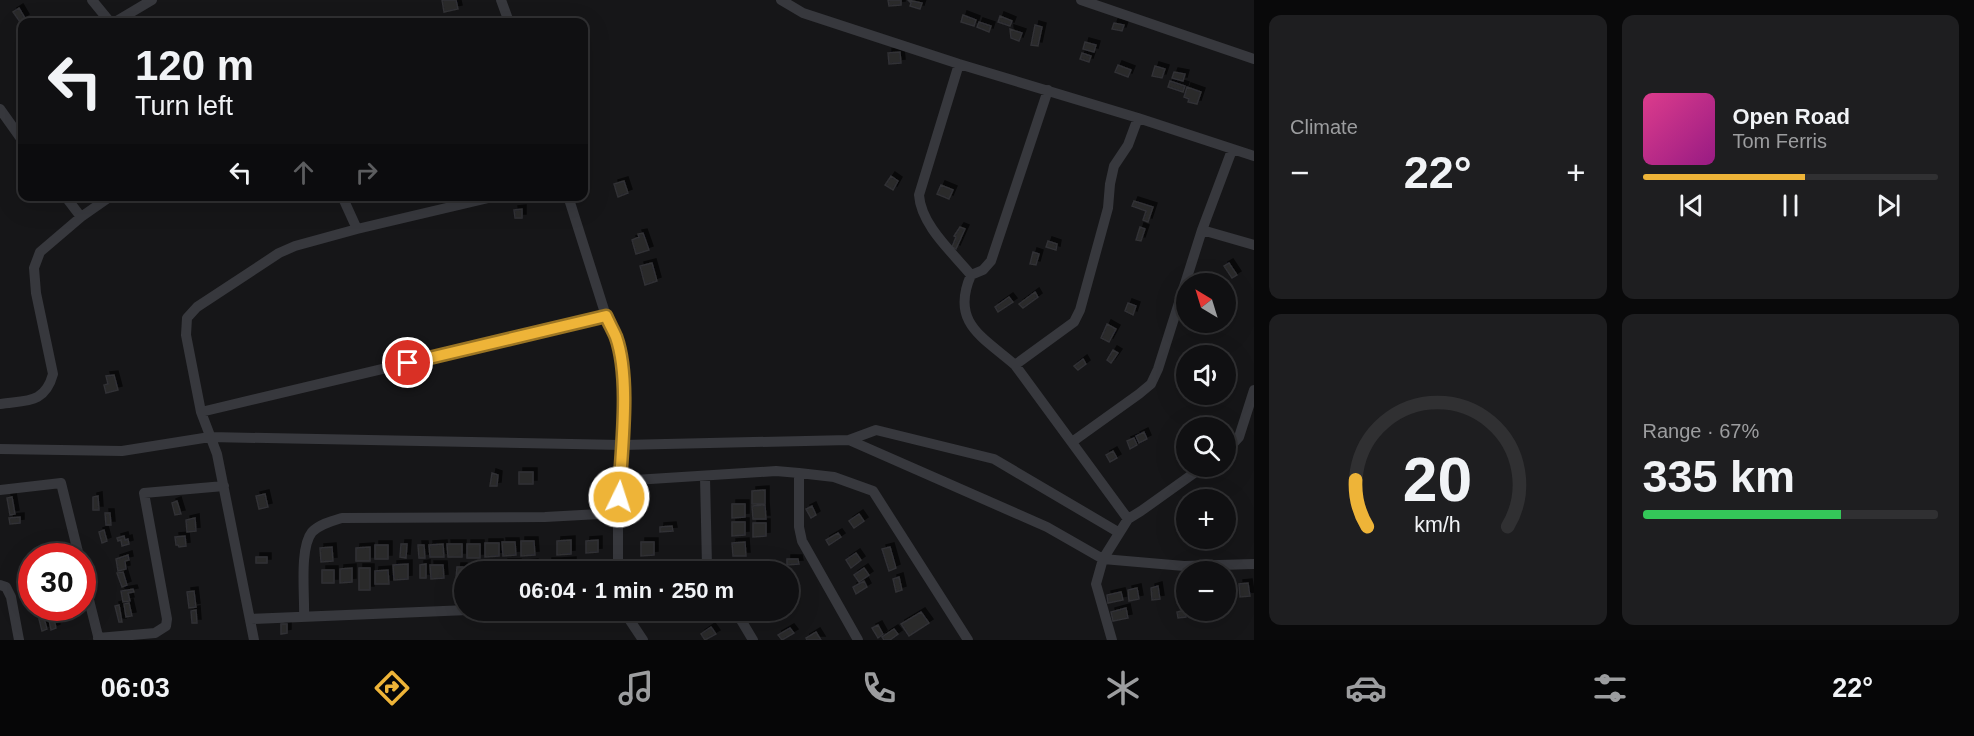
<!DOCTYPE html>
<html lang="en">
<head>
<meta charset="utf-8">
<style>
  body { margin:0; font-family:Helvetica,sans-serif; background:#1e1e20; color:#f1f3f6; height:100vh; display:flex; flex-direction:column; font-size:22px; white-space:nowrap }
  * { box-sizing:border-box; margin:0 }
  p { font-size:20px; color:#9c9d9f }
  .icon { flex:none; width:33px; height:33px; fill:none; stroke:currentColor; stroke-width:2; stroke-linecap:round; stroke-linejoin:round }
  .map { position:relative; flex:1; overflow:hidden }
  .details { display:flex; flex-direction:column; gap:15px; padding:15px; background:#09090a; width:720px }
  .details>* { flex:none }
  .hud { position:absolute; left:18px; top:18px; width:570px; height:183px; border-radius:12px; box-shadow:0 6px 24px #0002,0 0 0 2px #303032; background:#101012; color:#f1f3f6; overflow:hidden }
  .needle { width:39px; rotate:322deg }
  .fabs { position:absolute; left:1176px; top:273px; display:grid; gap:12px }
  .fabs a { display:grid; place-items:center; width:60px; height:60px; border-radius:50%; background:#101012; box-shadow:0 6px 24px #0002,0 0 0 2px #303032; font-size:30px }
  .speed { position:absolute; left:18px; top:543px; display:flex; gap:12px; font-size:30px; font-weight:700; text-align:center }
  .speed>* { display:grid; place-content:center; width:78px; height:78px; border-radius:50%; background:#101012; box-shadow:0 6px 24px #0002,0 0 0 2px #303032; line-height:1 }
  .speed .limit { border:9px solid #d22; background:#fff; color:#111 }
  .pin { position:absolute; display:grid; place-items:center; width:51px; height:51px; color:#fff; margin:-26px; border:3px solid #fff; border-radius:50%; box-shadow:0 2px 6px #0007 }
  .me { position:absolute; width:66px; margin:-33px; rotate:4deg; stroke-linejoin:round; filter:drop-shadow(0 0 4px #0008) }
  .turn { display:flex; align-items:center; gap:21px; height:126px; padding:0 18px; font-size:27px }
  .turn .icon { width:78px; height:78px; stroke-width:2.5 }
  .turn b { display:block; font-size:42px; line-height:51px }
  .lanes { display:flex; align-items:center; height:57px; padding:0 18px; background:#0003; justify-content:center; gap:30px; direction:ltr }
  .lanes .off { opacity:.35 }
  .big { font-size:45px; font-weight:800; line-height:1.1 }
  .details .tile { flex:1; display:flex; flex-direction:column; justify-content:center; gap:9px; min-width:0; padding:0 21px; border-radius:12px; background:#1e1e20 }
  .details .dial { align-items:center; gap:0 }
  .dial svg { height:156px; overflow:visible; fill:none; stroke:#303032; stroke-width:7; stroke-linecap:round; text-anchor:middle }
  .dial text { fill:#f1f3f6; stroke:none }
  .song { display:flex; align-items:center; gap:18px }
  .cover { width:72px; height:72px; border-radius:9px; background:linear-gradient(135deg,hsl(330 70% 55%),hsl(310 70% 35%)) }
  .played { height:6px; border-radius:3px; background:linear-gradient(90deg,#eeb438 55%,#303032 55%) }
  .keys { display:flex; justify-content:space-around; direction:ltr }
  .heat { display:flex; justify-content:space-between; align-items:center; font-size:33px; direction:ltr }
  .charge { height:9px; border-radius:4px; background:linear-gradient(90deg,#34c759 67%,#303032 0) }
  .details .tiles { flex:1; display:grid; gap:15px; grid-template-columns:repeat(2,1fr) }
  .trip { position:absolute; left:454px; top:561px; width:345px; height:60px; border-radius:30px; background:#101012; box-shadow:0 6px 24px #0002,0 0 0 2px #303032; font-weight:800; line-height:60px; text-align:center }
  .menu { display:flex; height:96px; justify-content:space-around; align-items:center; background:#060607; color:#9c9d9f }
  .menu .icon { width:42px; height:42px }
  .menu .current { color:#eeb438 }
  .menu b { font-size:27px; color:#f1f3f6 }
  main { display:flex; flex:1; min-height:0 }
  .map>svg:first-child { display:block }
  .building { fill:#29292c; stroke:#303034; stroke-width:1.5; filter:url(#shadow) }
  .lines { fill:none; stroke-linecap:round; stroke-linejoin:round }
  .minor { stroke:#37383d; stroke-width:10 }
  .route-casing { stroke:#9b7524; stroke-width:15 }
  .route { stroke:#eeb438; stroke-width:10 }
</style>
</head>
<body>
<main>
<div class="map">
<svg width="1254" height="640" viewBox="0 0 1254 640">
  <defs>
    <filter id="shadow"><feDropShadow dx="4" dy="-4" stdDeviation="0" flood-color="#0009"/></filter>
  </defs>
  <rect width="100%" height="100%" fill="#161618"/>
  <path class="building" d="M442 0H456L458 9 444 12Z
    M888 0H901V5L889 6Z
    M908 0 922 3 920 9 910 6 911 3Z
    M19 8 25 18 20 22 13 12Z
    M963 15 976 20 974 26 961 22Z
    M1000 16 1012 21 1010 26 998 22Z
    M979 22 991 26 989 32 977 27Z
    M1114 23 1124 25 1122 31 1112 29Z
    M1035 25 1042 27 1038 46 1031 45Z
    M1010 29 1022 33 1019 41 1011 38Z
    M1085 42 1096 45 1094 52 1083 49Z
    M900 52 901 63 889 64 888 53Z
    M1082 53 1091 56 1089 62 1080 59Z
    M1118 65 1131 70 1128 77 1115 72Z
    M1155 66 1165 69 1162 78 1152 76Z
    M1174 72 1185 74 1183 81 1172 78Z
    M1170 81 1185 86 1183 92 1168 87Z
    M1187 87 1201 92 1197 104 1188 102 1189 99 1184 97Z
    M891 176 898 181 893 190 885 185Z
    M624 181 628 193 618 197 614 184Z
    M941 185 953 190 949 199 937 194Z
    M1134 201 1153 207 1148 222 1143 220 1146 211 1132 206Z
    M522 209V218H515L514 210Z
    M960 227 965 229 956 249 952 247 956 237 954 236Z
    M1140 227 1145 229 1141 241 1136 240Z
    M643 233 649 250 636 254 632 240 639 237 638 234Z
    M1048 241 1057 244 1056 250 1046 247Z
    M1033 252 1039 254 1036 265 1030 264Z
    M652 263 657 281 645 285 640 266Z
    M1229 263 1237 275 1232 278 1224 266Z
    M1035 292 1038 297 1023 308 1019 304Z
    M1009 297 1013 302 998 312 995 307Z
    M1128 303 1136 306 1133 315 1125 311Z
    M1107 324 1116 329 1109 342 1101 338Z
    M1113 350 1118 353 1111 363 1107 360Z
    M1083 359 1086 364 1078 370 1074 366Z
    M114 375 118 390 106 393 104 385 108 384 106 376Z
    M1144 432 1147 439 1139 443 1136 436Z
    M1134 438 1137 445 1130 449 1127 441Z
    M1113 451 1117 458 1110 462 1106 455Z
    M519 472H533V484H519Z
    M492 473 498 475 497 486H490Z
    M765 490V504H752V491Z
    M265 494 268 507 259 509 256 496Z
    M98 496 99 510H93V497Z
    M12 497 15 514 10 515 7 498Z
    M177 501 181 514 175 515 172 503Z
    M732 504H745V517L732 518Z
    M765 505 766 519H753L752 506Z
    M812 506 816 515 811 518 806 509Z
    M105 513H110L111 525H106Z
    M859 514 864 521 854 528 849 521Z
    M20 517V523L10 524 9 518Z
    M195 518 196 531 187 532 186 520Z
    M732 522H745V535L732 536Z
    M753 523H766V536L753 537Z
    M672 526 673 531 660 532V527Z
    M104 530 107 541 102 543 99 532Z
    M838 533 841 537 829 545 826 540Z
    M124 536 125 540 128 539 129 544 122 546 121 540 118 541 117 538Z
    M185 536 186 546 179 547 178 545H176L175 537Z
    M571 540V554L557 555V541Z
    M598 540V552L586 553V541Z
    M521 541H534L535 555 521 556Z
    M502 542H515L516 555 503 556Z
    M641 542H654V555L641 556Z
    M745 542 746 556H733L732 543Z
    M485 543H499V556L485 557Z
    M401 544H407L406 558 400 557Z
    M443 544 444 557H430L429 545Z
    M447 544H462V557H448Z
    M467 544H480V558H467Z
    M375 545H388V559H375Z
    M418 545H424L425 558H419Z
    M332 547 333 561 321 562 320 548Z
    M370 547V561H356V548Z
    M890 547 896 568 889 571 882 549Z
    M856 553 861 560 851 568 846 560Z
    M128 555 129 560 125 561 126 569 118 571 116 559Z
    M256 557H267V563H256Z
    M787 559H798L799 564 787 565Z
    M572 561V572H559L558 562Z
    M548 562H557V572H548Z
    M504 563H517L518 572H504Z
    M534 563 535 572H522V564Z
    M408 564V579L394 580 393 565Z
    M426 564V578H420V565Z
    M430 565H443L444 578 431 579Z
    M486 565H499V572H486Z
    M481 566V572H467V567Z
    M457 567H463V578H456Z
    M352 568V582L340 583V569Z
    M359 568H370V590H359Z
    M864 568 869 575 859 582 854 575Z
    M322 570H334V583H322Z
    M388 570 389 584H375V571Z
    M123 572 127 585 122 587 117 573Z
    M899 577 902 590 896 592 893 579Z
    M864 581 867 587 856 594 853 587Z
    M1248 583 1250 596 1240 597 1239 584Z
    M1158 586 1160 599 1152 600 1151 588Z
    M1137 588 1139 599 1129 601 1128 590Z
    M133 589 134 592 128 593 130 601 123 602 121 591Z
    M194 591 196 607 189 608 187 592Z
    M1121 592 1123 600 1108 603 1107 595Z
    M129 603 132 616 126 617 124 604Z
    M119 605 122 622H119L115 606Z
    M1126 608 1128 618 1113 621 1111 612Z
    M52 609 56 628 51 630 47 610Z
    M196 610 197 623H192L191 611Z
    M680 610H696L697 613 686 620Z
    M1185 610 1186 617 1178 618 1177 612Z
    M921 612 929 623 909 636 901 624Z
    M44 618 47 629 42 631 39 619Z
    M281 624H287V633L281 634Z
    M878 625 883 634 878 638 872 628Z
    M711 627 716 634 705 640 701 634Z
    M790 628 794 633 782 640 778 635Z
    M894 629 898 634 890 640H884L882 637Z
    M816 632 821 640H807L806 638Z"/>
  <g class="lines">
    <path class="minor" d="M92 0 110 22
      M501 0 509 22
      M781 0 803 13 959 64 1138 118 1254 156
      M1081 0 1254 59
      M115 22 152 0
      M959 64 919 195C921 225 952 252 971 275L983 270 991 261 1048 90
      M0 109 22 140
      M65 196 81 217
      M342 196 357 229
      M568 196 606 316 616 338 623 377 622 445 618 513V572
      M1202 230 1254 245
      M971 275C950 323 983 337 1015 365L1074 322 1080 310 1108 208 1110 184 1114 166 1128 145 1138 118
      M1015 365 1128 519 1103 559 1096 584 1112 640
      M0 404C26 400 45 404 53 374L36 293 34 268 40 252 81 217 111 196
      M201 412 606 316
      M849 440 876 430 994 459 1118 532
      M1072 442 1139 394 1151 384 1158 369 1202 230 1232 150
      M0 449 122 451 210 437 622 445 849 440 1047 527 1103 559 1184 566 1254 564
      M1226 451 1239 437 1254 390
      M705 477 707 566 711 572
      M619 481 776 471 799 473
      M0 490 61 483 79 556
      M1128 519 1141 511 1204 466
      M82 572 99 640
      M0 585 6 587 11 597 19 640
      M623 610 643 640
      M735 610 753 640
      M304 617C305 596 299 548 312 532 320 524 332 521 342 518L545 517 618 513
      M251 619 468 610
      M98 638 155 633 166 626 167 619 144 493 224 486
      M254 640 217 454 201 412 186 335 187 318 197 307 279 253 295 246 357 229 497 196
      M858 640 802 541 799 527V473L834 477 873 491 968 640"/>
  </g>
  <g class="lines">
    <defs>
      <path id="route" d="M408 363 606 316C609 323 613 330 616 337 631 379 621 452 619 497"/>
    </defs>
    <use href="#route" class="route-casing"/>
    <use href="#route" class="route"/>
  </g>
</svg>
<div class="fabs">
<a><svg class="needle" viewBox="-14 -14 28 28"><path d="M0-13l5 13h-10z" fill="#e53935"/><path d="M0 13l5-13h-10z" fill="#9c9d9f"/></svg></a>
<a><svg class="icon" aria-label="sound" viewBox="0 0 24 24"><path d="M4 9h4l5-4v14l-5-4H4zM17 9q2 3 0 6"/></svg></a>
<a><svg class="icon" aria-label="search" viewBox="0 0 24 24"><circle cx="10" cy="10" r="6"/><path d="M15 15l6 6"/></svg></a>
<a>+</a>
<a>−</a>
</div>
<div class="speed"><div class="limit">30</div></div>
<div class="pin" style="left:408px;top:363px;background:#d93025"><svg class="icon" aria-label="arrive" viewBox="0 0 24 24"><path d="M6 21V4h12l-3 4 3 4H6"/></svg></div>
<svg class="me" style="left:619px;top:497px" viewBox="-20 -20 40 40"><circle r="17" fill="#eeb438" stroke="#fff" stroke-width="3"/><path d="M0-11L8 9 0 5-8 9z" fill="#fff"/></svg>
<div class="trip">06:04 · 1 min · 250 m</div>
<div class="hud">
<div class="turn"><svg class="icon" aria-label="left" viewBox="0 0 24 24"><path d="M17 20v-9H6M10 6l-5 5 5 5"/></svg><div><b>120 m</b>Turn left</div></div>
<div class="lanes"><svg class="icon" aria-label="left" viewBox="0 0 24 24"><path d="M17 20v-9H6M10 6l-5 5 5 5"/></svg><svg class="icon off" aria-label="ahead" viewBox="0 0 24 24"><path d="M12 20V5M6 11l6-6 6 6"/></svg><svg class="icon off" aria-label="right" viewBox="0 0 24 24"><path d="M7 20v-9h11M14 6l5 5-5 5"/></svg></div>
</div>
</div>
<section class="details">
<div class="tiles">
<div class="tile"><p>Climate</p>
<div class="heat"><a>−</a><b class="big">22°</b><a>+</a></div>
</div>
<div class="tile">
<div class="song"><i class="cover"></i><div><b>Open Road</b><p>Tom Ferris</p></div></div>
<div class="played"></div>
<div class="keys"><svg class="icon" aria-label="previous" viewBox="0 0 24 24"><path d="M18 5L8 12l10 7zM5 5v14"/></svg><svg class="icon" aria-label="pause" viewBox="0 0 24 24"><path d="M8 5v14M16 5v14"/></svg><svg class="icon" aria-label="next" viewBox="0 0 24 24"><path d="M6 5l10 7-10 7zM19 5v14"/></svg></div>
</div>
<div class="tile dial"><svg viewBox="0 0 100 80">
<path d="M14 69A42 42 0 1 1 86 69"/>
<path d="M14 69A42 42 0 0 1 8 45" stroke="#eeb438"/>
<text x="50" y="56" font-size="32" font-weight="700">20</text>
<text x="50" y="72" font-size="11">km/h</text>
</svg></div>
<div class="tile"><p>Range · 67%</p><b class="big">335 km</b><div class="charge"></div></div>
</div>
</section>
</main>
<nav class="menu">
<b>06:03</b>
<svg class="icon current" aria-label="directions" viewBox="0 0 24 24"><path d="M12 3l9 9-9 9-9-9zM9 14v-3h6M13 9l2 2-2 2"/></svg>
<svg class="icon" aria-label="music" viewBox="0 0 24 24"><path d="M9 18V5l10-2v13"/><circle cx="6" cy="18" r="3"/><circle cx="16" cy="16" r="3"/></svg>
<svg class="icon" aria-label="phone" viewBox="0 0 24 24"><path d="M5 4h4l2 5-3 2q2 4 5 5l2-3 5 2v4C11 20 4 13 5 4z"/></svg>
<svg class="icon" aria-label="climate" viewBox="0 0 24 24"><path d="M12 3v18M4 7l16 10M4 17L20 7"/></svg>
<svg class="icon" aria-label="car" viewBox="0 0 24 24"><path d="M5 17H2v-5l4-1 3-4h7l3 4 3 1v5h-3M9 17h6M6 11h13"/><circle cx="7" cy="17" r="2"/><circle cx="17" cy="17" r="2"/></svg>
<svg class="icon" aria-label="filters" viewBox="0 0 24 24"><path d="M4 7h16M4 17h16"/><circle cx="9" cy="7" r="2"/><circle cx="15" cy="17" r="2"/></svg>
<b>22°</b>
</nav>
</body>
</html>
